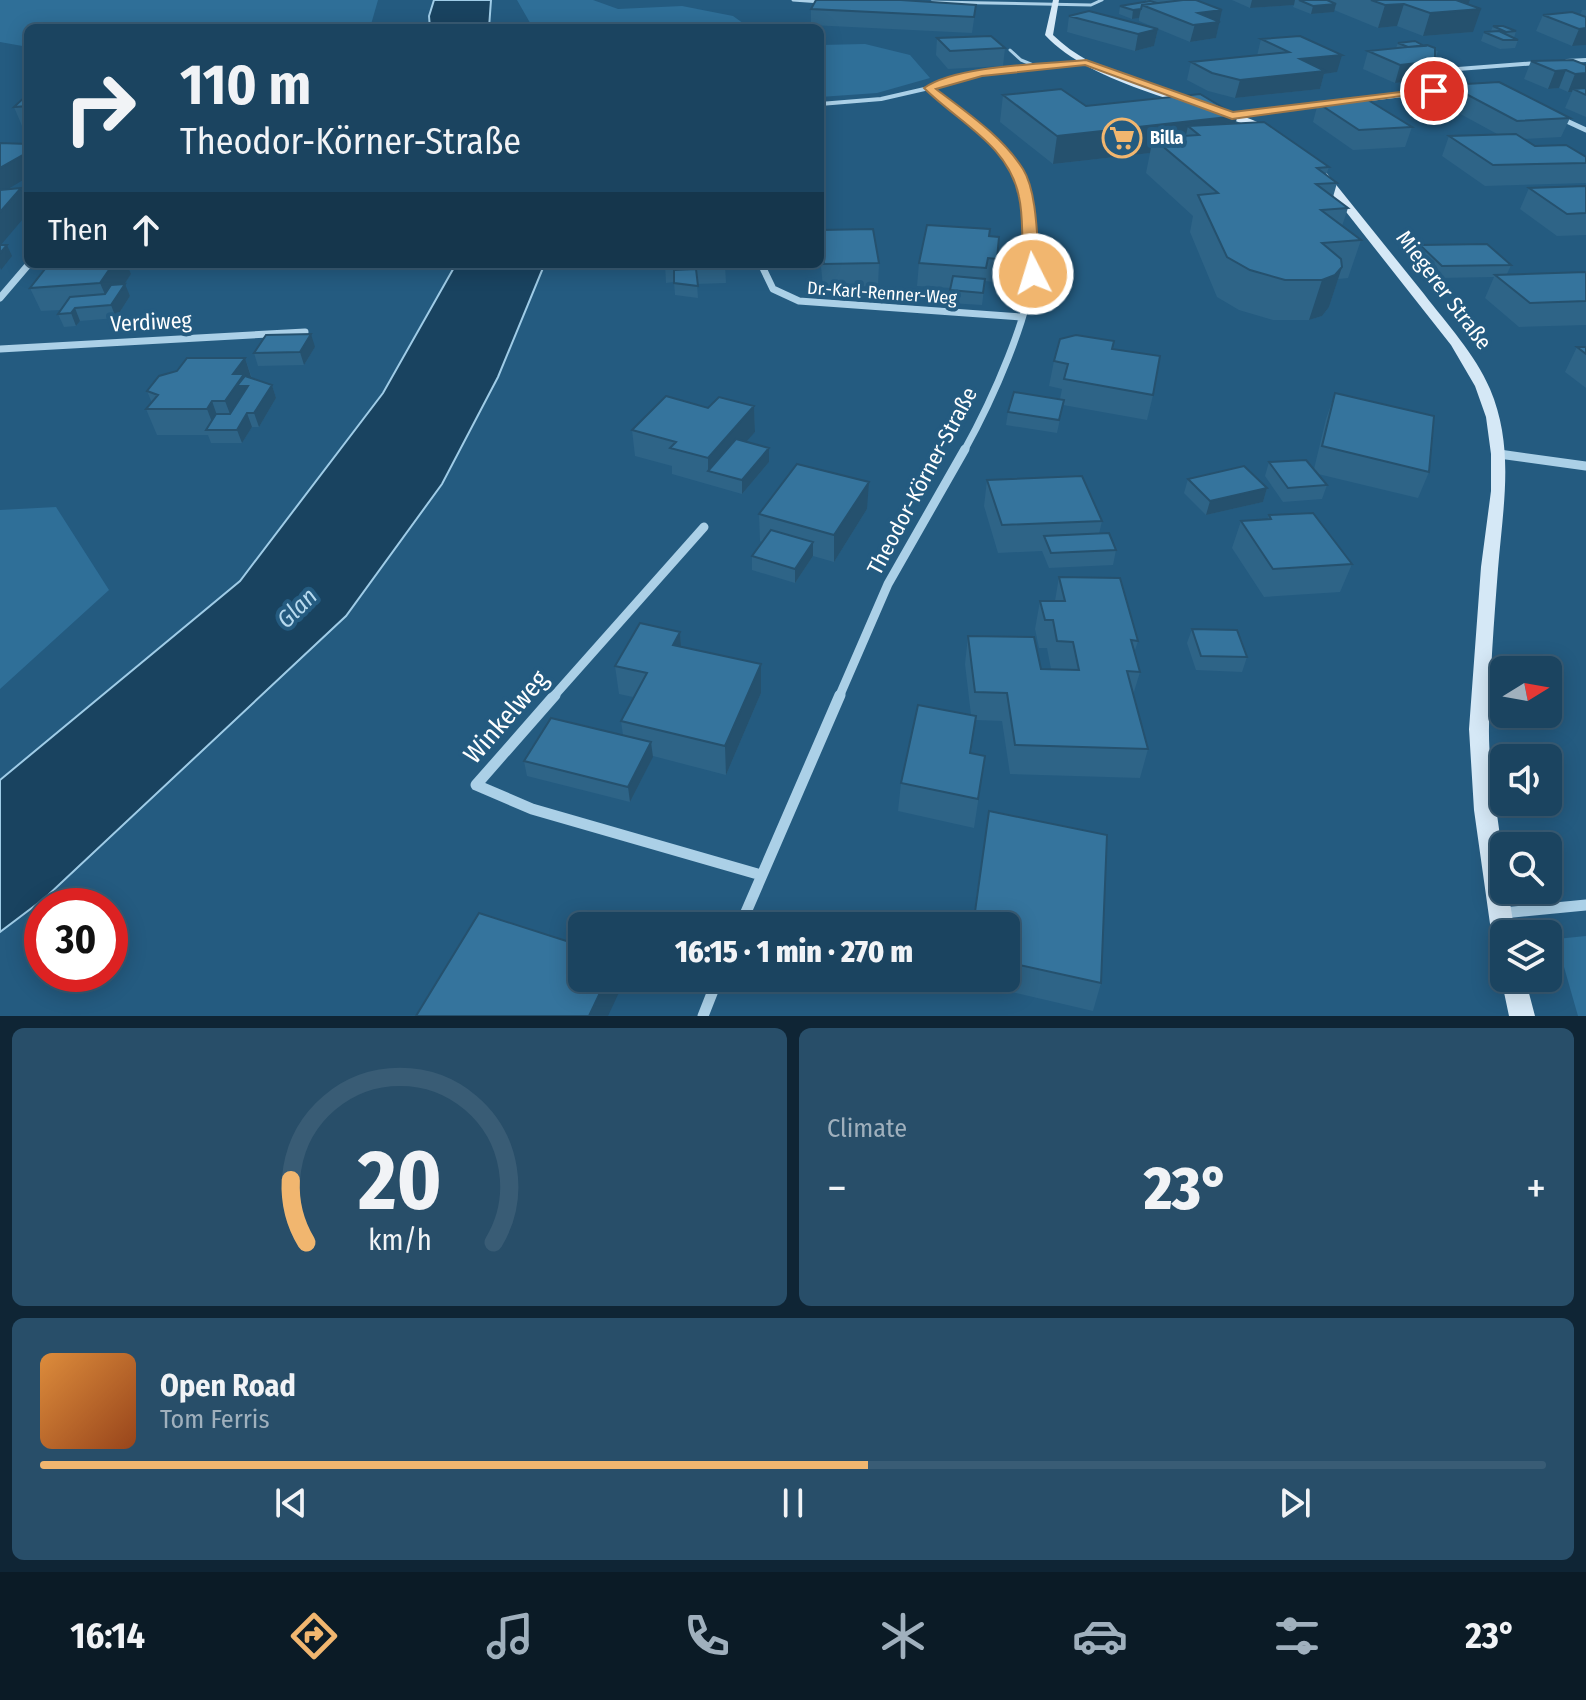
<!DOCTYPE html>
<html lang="en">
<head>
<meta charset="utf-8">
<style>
  body { margin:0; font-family:"Fira Sans Condensed",sans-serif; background:#284e69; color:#f1f3f6; height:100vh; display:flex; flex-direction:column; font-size:30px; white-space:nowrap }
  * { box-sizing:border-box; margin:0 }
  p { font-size:26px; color:#a0b0bd }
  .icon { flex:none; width:44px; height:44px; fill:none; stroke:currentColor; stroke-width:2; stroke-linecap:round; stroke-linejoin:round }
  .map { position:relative; height:1016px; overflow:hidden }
  .details { display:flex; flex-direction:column; gap:12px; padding:12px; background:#0f2535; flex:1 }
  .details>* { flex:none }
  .guide { position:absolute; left:24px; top:24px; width:800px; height:244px; border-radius:12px; box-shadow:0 4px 20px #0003,0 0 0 2px #395c75; background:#1b4460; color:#f1f3f6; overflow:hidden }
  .needle { width:52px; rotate:79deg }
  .fabs { position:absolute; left:1490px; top:656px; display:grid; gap:16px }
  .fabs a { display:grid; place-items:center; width:72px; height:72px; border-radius:12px; background:#1b4460; box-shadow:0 4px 20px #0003,0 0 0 2px #395c75; font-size:40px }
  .speed { position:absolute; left:24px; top:888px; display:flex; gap:16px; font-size:40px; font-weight:700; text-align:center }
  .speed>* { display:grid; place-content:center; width:104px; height:104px; border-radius:50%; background:#1b4460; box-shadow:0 4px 20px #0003,0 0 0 2px #395c75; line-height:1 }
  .speed .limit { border:12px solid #d22; background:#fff; color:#111 }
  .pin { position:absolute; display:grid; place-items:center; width:68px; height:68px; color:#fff; margin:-34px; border:4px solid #fff; border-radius:50%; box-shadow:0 2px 8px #0007 }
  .me { position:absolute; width:88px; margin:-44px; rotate:355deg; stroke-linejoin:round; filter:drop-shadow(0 0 6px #0008) }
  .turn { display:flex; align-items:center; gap:28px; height:168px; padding:0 24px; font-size:36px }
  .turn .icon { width:104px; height:104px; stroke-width:2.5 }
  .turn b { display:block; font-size:56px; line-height:68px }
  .then { display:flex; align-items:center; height:76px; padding:0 24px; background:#0003; gap:16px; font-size:30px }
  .big { font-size:60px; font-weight:800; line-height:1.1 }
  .details .card { flex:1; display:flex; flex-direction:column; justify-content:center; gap:12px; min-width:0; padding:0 28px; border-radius:12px; background:#284e69 }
  .details .dial { align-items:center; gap:0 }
  .dial svg { height:208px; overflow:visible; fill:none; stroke:#395c75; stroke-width:7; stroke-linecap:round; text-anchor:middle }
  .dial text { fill:#f1f3f6; stroke:none }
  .song { display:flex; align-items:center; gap:24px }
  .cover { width:96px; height:96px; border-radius:12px; background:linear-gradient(135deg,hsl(30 70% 55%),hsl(20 70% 35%)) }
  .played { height:8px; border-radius:4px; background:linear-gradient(90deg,#f1b66f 55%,#395c75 55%) }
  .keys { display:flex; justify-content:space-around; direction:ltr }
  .heat { display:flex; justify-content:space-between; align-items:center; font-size:44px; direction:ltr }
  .details .tiles { flex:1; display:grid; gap:12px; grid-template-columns:1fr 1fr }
  .card:last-child { grid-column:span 2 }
  .trip { position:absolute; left:568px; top:912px; width:452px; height:80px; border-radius:12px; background:#1b4460; box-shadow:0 4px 20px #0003,0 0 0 2px #395c75; font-weight:800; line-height:80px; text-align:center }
  .menu { display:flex; height:128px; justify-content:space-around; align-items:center; background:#0b1b26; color:#a0b0bd }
  .menu .icon { width:56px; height:56px }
  .menu .current { color:#f1b66f }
  .menu b { font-size:36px; color:#f1f3f6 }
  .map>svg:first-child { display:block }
  .green { fill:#2f6f98 }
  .water { fill:#194360; stroke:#9fcce7; stroke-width:2 }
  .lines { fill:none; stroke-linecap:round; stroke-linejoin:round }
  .lane { stroke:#abd0e7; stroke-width:3 }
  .street-far4 { stroke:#abd0e7; stroke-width:4 }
  .street-far3 { stroke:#abd0e7; stroke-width:5 }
  .street-far2 { stroke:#abd0e7; stroke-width:7 }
  .street-far1 { stroke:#abd0e7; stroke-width:9 }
  .street { stroke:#abd0e7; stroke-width:11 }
  .secondary { fill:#d5e8f6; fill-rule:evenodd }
  .wall { fill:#2e6487 }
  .shaded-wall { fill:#25516e }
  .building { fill:#35749d; stroke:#25516e; stroke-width:2 }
  .route { fill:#f1b66f; stroke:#9d7648; stroke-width:2 }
  .labels { text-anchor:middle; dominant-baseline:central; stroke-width:8; stroke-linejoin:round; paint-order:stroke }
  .far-poi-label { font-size:18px; font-weight:bold; fill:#fff; stroke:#245b80; text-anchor:start }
  .far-street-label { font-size:18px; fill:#fff; stroke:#245b80 }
  .street-label { font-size:22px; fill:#fff; stroke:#245b80 }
  .water-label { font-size:24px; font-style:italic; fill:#b6d9ee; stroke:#245b80 }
  .near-street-label { font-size:26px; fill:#fff; stroke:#245b80 }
</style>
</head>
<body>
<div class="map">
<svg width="1586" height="1016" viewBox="0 0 1586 1016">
  <rect width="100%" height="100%" fill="#245b80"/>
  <path class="green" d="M0 0H378L370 28H28V47L0 42Z
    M517 0H593L618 9 682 6 733 16 750 28H533Z
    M865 44 910 55 930 78 877 93 820 97V45Z
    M56 507 109 590 0 689V510Z
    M1586 936V1016H1578L1556 939Z"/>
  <path class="water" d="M434 0H491L489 28H430L429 16Z
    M456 264H543V268L498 377 442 484 346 616 45 898 0 932V780L240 581 383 393Z"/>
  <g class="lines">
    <path class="lane" d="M793 0 821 2
      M932 2 1091 5 1102 0
      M1010 50 1021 60 1038 67"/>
    <path class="street-far4" d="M1567 61 1586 60
      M1344 102 1463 88 1458 69 1537 63
      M820 104 881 99 929 88
      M962 114 929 88 986 72 1086 62
      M1247 114 1326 104"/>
    <path class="street-far3" d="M960 112C976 125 1013 154 1020 174 1030 201 1029 232 1032 261
      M1232 116 1263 112
      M1558 117 1586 130"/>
    <path class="street-far2" d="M761 264 773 289 799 301 1021 317
      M0 298 29 264
      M0 349 305 332
      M964 451C988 408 1036 307 1032 259"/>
    <path class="street-far1" d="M1499 454 1586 466
      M553 697 704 527
      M839 697 888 584 965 449"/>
    <path class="street" d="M555 695 476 785 532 809 761 875
      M1503 913 1586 905
      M740 926 840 695
      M703 1016 718 978"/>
    <path class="secondary" d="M1053 0H1059L1053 35C1095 76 1162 89 1216 107 1235 114 1258 120 1274 131L1266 133C1201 104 1092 86 1045 35Z
      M1317 171H1325C1358 212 1391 253 1424 294 1447 324 1475 354 1490 389 1515 448 1503 506 1498 569 1494 621 1490 674 1489 727 1488 781 1504 835 1504 890H1508L1515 934H1504V949L1496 946 1492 938 1474 810 1469 729 1481 567 1491 491V454L1486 417 1475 386 1451 345 1317 175Z
      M1504 971V978H1525L1535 1016H1509L1501 978Z"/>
  </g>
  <path class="wall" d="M1146 0H1196L1219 22 1216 38 1190 42 1139 21V18L1132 19 1119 14 1120 6 1146 2Z
    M1232 0H1470L1468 5 1473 32 1423 36 1397 26 1378 28 1334 10V12L1311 14 1293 7 1294 5 1250 8Z
    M976 5 972 33 811 25V9Z
    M1582 10H1586V45L1572 46 1536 31 1543 15H1580Z
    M1069 16 1158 29 1154 46 1135 51 1067 32Z
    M1493 26 1516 31 1514 38 1518 40 1515 48 1500 49 1481 41 1484 32 1491 31Z
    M937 38 1005 48 1003 66 948 69 936 55Z
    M1261 39 1337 72 1324 74 1320 89 1235 98 1208 91 1187 80 1191 62 1257 56Z
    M1398 43 1438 51 1429 79 1395 83 1363 69 1368 51 1396 48Z
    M1531 61 1586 65V117L1565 108 1572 92H1568L1559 88 1548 89 1524 79Z
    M1449 85 1570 118 1561 137 1524 139 1535 146 1586 157V183L1485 186 1442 156 1449 136 1499 135 1442 104Z
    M28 94V126H22L14 107Z
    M1003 95 1086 106 1237 116 1236 123 1329 167 1326 175 1337 183 1333 197 1348 208 1342 226 1361 240 1348 278 1338 279 1329 307 1322 316 1309 320H1273L1239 310 1217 297 1190 232 1193 216 1146 173 1150 153 1053 164 1000 122Z
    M1318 103 1412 127 1405 147 1353 150 1313 122Z
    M1586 186V235L1557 236 1520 209 1529 188Z
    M820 230 879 263 878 286 823 287 820 256Z
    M990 236 997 259 994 282 985 281 982 305 949 303 951 288 917 286 919 263Z
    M1420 245 1511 265 1507 274 1586 272V325L1519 327 1485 298 1494 277 1437 278 1416 256Z
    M49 264H127L131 274 124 284 130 296 116 318 80 321 76 326 64 327 58 314 61 310 41 311 30 288Z
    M665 264H725L726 283 697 284 698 298 675 295 674 282 666 283Z
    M315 347 304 365 258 366 254 353Z
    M1577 347H1586V388L1565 372Z
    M1112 349 1153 395 1147 420 1063 405 1057 433 1006 425 1008 412 1060 399 1062 389 1049 386 1054 361Z
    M245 358 252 378 272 385 276 398 259 427H252L242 443H211L208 435H157L146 409 152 403 147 391Z
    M1335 393 1429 472 1418 498 1318 474 1327 485 1322 499 1283 502 1265 476 1269 462 1314 469 1326 419Z
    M754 406 755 432 746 442 769 462 742 494 672 474V466L635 456 632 430 708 408Z
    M1188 479 1267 488 1263 502 1206 515 1184 493Z
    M987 480 1102 521 1099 534 1116 550 1113 565 1049 568 1042 551 998 553 984 506Z
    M867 509 834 562 813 556 795 583 752 570V556L762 542 760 541 759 514Z
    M1269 515 1352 564 1340 592 1264 597 1232 548 1241 521 1268 519Z
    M1059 577 1138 641 1134 653 1140 672 1133 695 1148 749 1140 778 1010 774 1002 721 976 720 971 753 985 756 974 828 898 811 901 783 971 715 965 664 968 636 1041 669H1051L1047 648H1039L1035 629 1040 601H1055Z
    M1192 629 1247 657 1242 672 1196 670 1187 643Z
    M680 632 681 647 761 693 726 775 653 756 630 802 527 776 524 761 623 735 621 721 633 697 619 694 615 666Z
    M989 811 1101 983 1093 1011 965 981V978H1006V926H972Z"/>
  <path class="shaded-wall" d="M1252 0H1295L1294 5 1250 8Z
    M1455 0H1470L1466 10 1481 9 1473 32 1423 36 1430 13Z
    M1336 4 1334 12 1311 14 1313 6Z
    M1404 4 1397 26 1378 28 1385 5Z
    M1141 9 1139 18 1132 19 1133 10Z
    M1222 10 1216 38 1190 42 1198 13Z
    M1586 28V45L1572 46 1579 29Z
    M1158 29 1154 46 1135 51 1138 34Z
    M1342 55 1337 72 1324 74 1320 89 1235 98 1240 80 1300 59Z
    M1435 61 1429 79 1395 83 1400 65Z
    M1566 70 1559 88 1548 89 1555 71Z
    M1586 73V91L1573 89 1572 92H1568L1575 74Z
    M1237 116 1231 143 1199 135 1188 126 1183 149 1153 138 1150 153 1053 164 1057 136Z
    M28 152V177L0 194V168Z
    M21 188 28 204V213L0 246V212Z
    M7 245 12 256 1 270 0 267V253Z
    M113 264H127L131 274 110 306 100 283Z
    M1342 267 1329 307 1322 316 1309 320 1322 280Z
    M125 284 130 296 116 318 111 305Z
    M75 308 80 321 76 326 71 313Z
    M311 334 315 347 304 365 300 352Z
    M245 358 253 383 235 427 225 401 233 374Z
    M272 385 276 398 259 427 254 413Z
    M212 401 221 427 215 430 207 409Z
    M754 406 755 432 718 474 708 471V458Z
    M247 413 252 427 242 443 237 430Z
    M769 448V462L742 494V480Z
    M869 482 867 509 834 562V535Z
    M1267 488 1263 502 1206 515 1210 501Z
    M813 542V556L795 583V569Z
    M680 632 682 660 673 645Z
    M761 664V693L726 775 725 746Z
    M651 742 653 757 630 802 628 787Z
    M607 978H621L622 986 608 1016H589Z"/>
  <path class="building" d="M816 0H901L976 5 974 17 811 9Z
    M1183 0H1196L1222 10 1198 13 1220 22 1193 25 1142 5Z
    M1299 0H1327L1336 4 1313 6Z
    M1371 0H1456L1481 9 1430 13 1404 4 1385 5Z
    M1150 1 1157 3 1142 5 1141 9 1133 10 1120 6Z
    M1089 11 1158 29 1138 34 1069 16Z
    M1572 12 1586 17V28L1579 29 1543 15Z
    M1493 26H1503L1516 31 1506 32Z
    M1499 31 1518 40H1503L1484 32Z
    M991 36 1005 48 950 51 937 38Z
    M1300 36 1342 55 1300 59 1325 71 1240 80 1212 73 1191 62 1289 52 1261 39Z
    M1415 41 1424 46 1408 47 1398 43Z
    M1427 45 1435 48V61L1400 65 1368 51Z
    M1573 60 1586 65V73L1575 74 1566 70 1555 71 1531 61Z
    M1499 82 1570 118 1517 121 1449 85Z
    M1586 88V95L1573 89Z
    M1061 89 1086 106 1200 94 1237 116 1057 136 1003 95Z
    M28 94V106L14 107Z
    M1368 100 1412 127 1359 130 1318 103Z
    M1264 122 1329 167 1317 168 1337 183 1316 184 1348 208 1321 210 1361 240 1322 243 1341 259 1342 267 1335 275 1322 280H1285L1250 270 1227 257 1198 195 1218 193 1153 138 1199 135 1188 126Z
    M1516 134 1535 146 1566 145 1586 157V163L1493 165 1449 136Z
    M0 143 28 144V152L0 168Z
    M1586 186V213L1567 214 1529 188Z
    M21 188 0 212V190Z
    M927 225 990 229 989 236 999 237 997 259 988 258 986 268 919 263Z
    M873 229 879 263 824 264 820 230Z
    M1487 244 1511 265 1442 266 1420 245Z
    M0 245H7L0 253Z
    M49 264H113L100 283 30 288Z
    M696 269 698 286 674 283V270Z
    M1586 272V301L1530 303 1495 275Z
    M953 276 985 279 983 293 950 290Z
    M125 284 111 305 75 308 71 313 58 314 70 297 105 294 111 285Z
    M311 334 300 352 254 353 266 335Z
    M1076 335 1114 341 1112 349 1160 356 1153 395 1064 379 1068 364 1054 361 1060 339Z
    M1577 347H1586V354Z
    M187 358H245L233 374H244L225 401H212L207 409H146L158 395 147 391 159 376 177 371Z
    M245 376 272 385 254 413H247L237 430H206L216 414H230L248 386H237Z
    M1014 392 1064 400 1059 420 1008 412Z
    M1335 393 1434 416 1429 472 1322 446Z
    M666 396 708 408 719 397 754 406 708 458 670 448 676 442 632 430Z
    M736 439 769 448 742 480 708 471Z
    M1306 460 1327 485 1288 488 1269 462Z
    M797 464 869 482 834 535 759 514Z
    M1244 466 1267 488 1210 501 1188 479Z
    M1082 476 1102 521 1002 525 987 480Z
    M1313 513 1352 564 1273 569 1241 521 1271 519 1269 515Z
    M771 530 813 542 795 569 752 556Z
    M1109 533 1116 550 1051 553 1044 536Z
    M1059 577 1120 578 1138 641 1131 640 1140 672 1127 671 1148 749 1015 745 1007 693 975 692 968 636 1034 637 1041 669 1079 670 1073 642 1057 641 1053 620H1045L1040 601H1065Z
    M640 623 680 632 673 645 761 664 725 746 621 721 647 673 615 666Z
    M1192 629 1237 630 1247 657 1201 656Z
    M918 705 976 716 970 753 985 756 978 799 901 783Z
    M551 718 651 742 628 787 524 761Z
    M989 811 1107 835 1101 983 1006 962V926H973Z
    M479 913 582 946V978H607L589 1016H416Z"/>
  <path class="route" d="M1086 60 1233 112 1434 88 1439 91 1232 119 1085 65 982 76 936 89C966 112 1002 136 1023 169 1038 193 1037 246 1040 274L1028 277C1019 253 1025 222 1019 197 1009 145 959 123 924 88 956 65 1044 64 1086 60Z"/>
  <defs>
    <symbol id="supermarket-ring" viewBox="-11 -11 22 22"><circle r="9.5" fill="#245b80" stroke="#f1b66f" stroke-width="1.5"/><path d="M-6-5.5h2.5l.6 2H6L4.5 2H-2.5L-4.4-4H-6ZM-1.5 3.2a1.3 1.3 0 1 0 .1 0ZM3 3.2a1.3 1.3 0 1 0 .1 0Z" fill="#f1b66f"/></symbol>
  </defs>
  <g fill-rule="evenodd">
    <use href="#supermarket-ring" x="1100" y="116" width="44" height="44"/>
  </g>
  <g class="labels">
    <g class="far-poi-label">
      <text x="1150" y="138">Billa</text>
    </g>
    <g class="far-street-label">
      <text transform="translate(882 293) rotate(4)">Dr.-Karl-Renner-Weg</text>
    </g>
    <g class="street-label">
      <text transform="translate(1444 290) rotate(53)">Miegerer Straße</text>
      <text transform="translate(151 322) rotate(-3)">Verdiweg</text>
      <text transform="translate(922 481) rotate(-62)">Theodor-Körner-Straße</text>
    </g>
    <g class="water-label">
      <text transform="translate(297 608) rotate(-45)">Glan</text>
    </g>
    <g class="near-street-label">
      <text transform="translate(506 717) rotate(-49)">Winkelweg</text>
    </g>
  </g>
</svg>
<div class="fabs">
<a><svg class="needle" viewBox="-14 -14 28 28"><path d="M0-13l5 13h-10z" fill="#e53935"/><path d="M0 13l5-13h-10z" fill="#a0b0bd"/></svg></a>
<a><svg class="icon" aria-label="sound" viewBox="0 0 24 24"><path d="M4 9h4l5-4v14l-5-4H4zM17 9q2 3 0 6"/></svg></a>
<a><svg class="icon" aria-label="search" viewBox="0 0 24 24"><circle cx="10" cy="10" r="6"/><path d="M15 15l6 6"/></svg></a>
<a><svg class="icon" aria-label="layers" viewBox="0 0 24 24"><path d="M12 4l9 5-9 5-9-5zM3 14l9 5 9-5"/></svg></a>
</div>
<div class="speed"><div class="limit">30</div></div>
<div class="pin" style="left:1434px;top:91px;background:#d93025"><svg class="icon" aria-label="arrive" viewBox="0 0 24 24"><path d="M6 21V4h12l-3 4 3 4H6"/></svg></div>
<svg class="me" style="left:1033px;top:274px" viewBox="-20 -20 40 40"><circle r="17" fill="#f1b66f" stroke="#fff" stroke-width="3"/><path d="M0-11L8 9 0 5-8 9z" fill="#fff"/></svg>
<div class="trip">16:15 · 1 min · 270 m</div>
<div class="guide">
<div class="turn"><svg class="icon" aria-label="right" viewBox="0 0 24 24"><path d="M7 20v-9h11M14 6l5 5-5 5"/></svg><div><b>110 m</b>Theodor-Körner-Straße</div></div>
<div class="then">Then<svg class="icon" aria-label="ahead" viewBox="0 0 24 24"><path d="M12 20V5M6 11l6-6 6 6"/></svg></div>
</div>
</div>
<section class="details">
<div class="tiles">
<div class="card dial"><svg viewBox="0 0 100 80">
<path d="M14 69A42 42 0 1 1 86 69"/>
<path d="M14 69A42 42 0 0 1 8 45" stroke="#f1b66f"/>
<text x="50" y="56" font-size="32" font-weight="700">20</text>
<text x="50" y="72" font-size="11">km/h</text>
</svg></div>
<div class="card"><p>Climate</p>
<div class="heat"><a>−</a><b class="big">23°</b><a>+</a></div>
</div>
<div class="card">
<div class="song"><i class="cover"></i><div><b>Open Road</b><p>Tom Ferris</p></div></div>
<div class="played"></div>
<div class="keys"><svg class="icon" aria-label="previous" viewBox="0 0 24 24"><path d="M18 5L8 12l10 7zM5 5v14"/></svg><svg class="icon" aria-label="pause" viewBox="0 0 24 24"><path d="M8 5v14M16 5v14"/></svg><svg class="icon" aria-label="next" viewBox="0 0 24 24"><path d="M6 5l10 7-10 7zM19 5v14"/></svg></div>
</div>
</div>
</section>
<nav class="menu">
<b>16:14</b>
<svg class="icon current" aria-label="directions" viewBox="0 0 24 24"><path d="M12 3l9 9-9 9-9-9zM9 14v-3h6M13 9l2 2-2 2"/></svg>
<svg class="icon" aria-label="music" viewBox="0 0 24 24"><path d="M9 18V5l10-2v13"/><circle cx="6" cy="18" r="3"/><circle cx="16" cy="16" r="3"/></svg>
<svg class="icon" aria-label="phone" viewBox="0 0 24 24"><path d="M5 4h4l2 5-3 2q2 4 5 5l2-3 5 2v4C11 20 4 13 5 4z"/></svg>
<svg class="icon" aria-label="climate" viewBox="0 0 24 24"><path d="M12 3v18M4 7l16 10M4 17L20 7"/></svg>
<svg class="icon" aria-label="car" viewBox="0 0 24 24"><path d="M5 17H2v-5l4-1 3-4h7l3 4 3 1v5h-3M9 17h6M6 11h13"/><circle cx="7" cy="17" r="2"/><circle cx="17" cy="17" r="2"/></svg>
<svg class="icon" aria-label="filters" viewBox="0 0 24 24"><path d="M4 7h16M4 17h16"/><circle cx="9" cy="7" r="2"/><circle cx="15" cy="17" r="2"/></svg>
<b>23°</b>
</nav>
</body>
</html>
